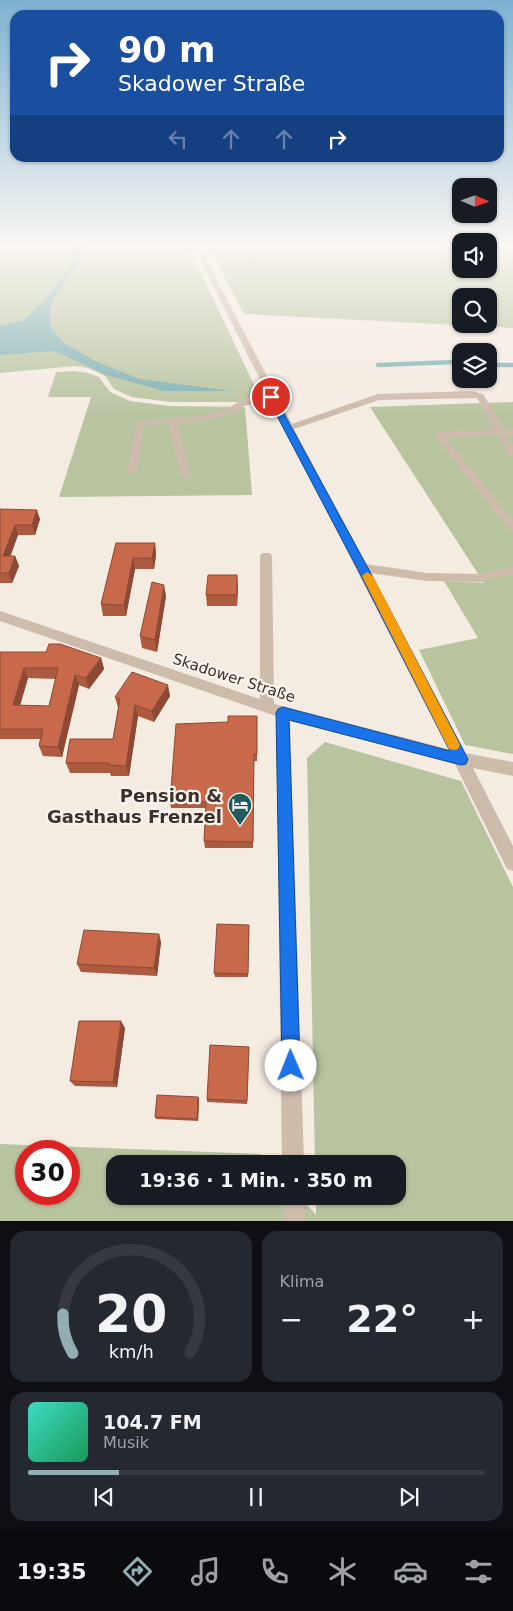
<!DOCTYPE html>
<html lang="de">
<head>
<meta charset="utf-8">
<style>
  body { margin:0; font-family:"DejaVu Sans",sans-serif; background:#242831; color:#f1f3f6; height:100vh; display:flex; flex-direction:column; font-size:19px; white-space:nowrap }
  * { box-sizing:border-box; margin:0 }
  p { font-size:16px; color:#9ea1a6 }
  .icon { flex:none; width:28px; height:28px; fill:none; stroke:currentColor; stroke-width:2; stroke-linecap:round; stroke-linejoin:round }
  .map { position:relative; height:1221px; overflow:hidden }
  .sheet { display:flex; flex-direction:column; gap:10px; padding:10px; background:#0d0f14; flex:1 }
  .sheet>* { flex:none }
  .top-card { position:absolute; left:10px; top:10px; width:494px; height:152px; border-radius:15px; box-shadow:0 1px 4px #0004; background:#1a4fa0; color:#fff; overflow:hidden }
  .needle { width:32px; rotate:92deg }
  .buttons { position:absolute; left:452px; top:178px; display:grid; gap:10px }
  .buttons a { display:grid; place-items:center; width:45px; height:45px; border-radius:10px; background:#171b24; box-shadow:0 1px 4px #0004; font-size:25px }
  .speed { position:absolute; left:15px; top:1140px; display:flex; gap:10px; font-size:25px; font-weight:700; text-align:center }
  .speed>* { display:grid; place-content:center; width:65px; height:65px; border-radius:50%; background:#171b24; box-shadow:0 1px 4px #0004; line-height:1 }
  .speed .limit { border:8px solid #d22; background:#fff; color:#111 }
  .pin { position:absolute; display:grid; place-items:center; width:42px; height:42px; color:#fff; margin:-21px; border:2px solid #fff; border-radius:50%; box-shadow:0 1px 5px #0007 }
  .me { position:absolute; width:55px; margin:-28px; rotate:359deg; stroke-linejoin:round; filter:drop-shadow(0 0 4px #0008) }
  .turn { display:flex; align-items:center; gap:18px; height:105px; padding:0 25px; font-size:22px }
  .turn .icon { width:65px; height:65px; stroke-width:2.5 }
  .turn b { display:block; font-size:35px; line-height:42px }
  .lanes { display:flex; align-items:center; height:48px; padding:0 25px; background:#0003; justify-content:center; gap:25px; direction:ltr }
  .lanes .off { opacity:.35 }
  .big { font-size:38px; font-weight:800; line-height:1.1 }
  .sheet .tile { flex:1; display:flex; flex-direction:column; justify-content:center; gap:8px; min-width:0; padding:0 18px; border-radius:15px; background:#242831 }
  .sheet .dial { align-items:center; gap:0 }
  .dial svg { height:130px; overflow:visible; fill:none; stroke:#363941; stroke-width:7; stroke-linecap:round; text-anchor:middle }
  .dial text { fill:#f1f3f6; stroke:none }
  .song { display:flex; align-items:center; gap:15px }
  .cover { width:60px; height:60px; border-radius:8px; background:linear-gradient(135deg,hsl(170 70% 55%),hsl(150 70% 35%)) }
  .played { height:5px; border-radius:2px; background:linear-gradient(90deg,#92aeb2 20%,#363941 20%) }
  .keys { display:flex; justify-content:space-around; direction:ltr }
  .heat { display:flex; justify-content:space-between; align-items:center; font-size:28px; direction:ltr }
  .sheet .tiles { flex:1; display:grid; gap:10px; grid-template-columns:1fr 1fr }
  .tile:last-child { grid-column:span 2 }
  .trip { position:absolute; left:106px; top:1155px; width:300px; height:50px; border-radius:15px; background:#171b24; box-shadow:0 1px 4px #0004; font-weight:800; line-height:50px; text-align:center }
  .menu { display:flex; height:80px; justify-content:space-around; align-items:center; background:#090b0e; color:#9ea1a6 }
  .menu .icon { width:35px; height:35px }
  .menu .active { color:#92aeb2 }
  .menu b { font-size:22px; color:#f1f3f6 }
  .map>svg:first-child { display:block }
  .green { fill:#b8c4a0; fill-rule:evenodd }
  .water { fill:#7fb0b2 }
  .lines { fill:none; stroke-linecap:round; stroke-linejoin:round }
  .stream { stroke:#7fb0b2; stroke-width:4.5 }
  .minor { fill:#cdbbac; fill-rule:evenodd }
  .wall { fill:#ac5a40; fill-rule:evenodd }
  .shaded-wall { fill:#8c4a34 }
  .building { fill:#c8694b; stroke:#8c4a34; fill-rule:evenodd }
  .route { fill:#1a73e8; stroke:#114b97 }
  .slow { fill:#f59e0b }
  .labels { text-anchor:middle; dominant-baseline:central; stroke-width:4.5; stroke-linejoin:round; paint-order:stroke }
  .street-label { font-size:15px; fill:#3b302b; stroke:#fbf5ee }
  .near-poi-label { font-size:18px; font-weight:bold; fill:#3b302b; stroke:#fbf5ee; text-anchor:end }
</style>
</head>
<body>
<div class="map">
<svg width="513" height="1221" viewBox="0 0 513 1221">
  <rect width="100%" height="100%" fill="#f4ebe1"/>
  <path class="green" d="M0 244H187L259 395 241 402H171L132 397 114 389 105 376 88 368 75 366 0 373Z
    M207 244H461V269H489V244H513V328L244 314ZM489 296V324H461V296Z
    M73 371 88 373 99 377 110 392 130 401 170 406 245 407 252 495 59 497 91 397H48L56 372Z
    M513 402V754L465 745 419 650 478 638 444 581 484 583 370 407Z
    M325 742 461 781 513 887V1221H0V1144L261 1154 270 1164H115V1196H299L316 1215V1196H398V1164H315L307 758ZM26 1151H69V1194H26Z"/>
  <path class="water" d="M74 244H83L78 264 54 298 49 312 51 328 64 343 97 362 140 379 232 391H164L106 375 55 351 0 355V326L24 320 47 298 72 264Z"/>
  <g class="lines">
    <path class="stream" d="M378 365 455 362
      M495 365H513"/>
    <path class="minor" d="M192 244H198L292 424 378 394 472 391 483 394 504 429H513V435H507L513 445V456L509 455 498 435 446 438 513 520V531L509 530 434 435 439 432 495 430 477 398 379 400 294 429 366 564 427 573 481 574 513 566V574L481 582 427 581 370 573 465 753 513 762V776L473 768 513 846V871L507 869 455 764 290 721 304 1164H282L276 716 0 621V611L260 699V556L262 553H270L272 556 274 704 448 749 270 400 244 406 229 415 202 422 177 423 191 476 190 478 186 479 181 476 168 423 144 425 137 472 132 475 127 472 137 421 202 416 223 411 238 402 268 395Z
      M283 1196H305V1221H283Z"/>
  </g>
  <path class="wall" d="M0 509 40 519 35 535H18L10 556H15L19 566 12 583H0Z
    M116 543H155L156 555 154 569H135L126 616H103L101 604Z
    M238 587 237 606H207L206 595Z
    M166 596 157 652 142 648 140 636Z
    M0 652 101 658 104 669 89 689 79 685 62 757 43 756 39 746 40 739H0ZM28 678 56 679 49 706 20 705Z
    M170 696 154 722 138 716 129 776H111L110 773H70L66 763 113 739 118 708 115 697Z
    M257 716V761H254L253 848H205L204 841 206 808H171L170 802 228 722Z
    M249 925 248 977H215L214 973Z
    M161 942 157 976 81 972 77 964Z
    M125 1028 117 1087 75 1086 70 1081Z
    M249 1047 247 1104 207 1102V1099Z
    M198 1097 199 1099 198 1121 156 1119 155 1117Z"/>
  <path class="shaded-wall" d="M37 510 40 519 35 535 32 525Z
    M15 525 18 535 7 566 3 556Z
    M155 543 156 555 154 569 152 558Z
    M15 556 19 566 12 583 9 573Z
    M133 558 135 569 126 616 124 605Z
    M237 575 238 587 237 606Z
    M164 585 166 596 157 652 155 640Z
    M101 658 104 669 89 689 86 678Z
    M24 668 28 678 17 716 13 705Z
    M75 675 79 685 62 757 58 747Z
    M168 685 170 696 154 722 152 711Z
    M135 705 138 716 129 776 126 766Z
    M159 934 161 942 157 976 154 968Z
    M121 1021 125 1028 117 1087 113 1082Z
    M198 1097 199 1099 198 1121 197 1119Z"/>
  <path class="building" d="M0 509 37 510 32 525H15L3 556H15L9 573H0Z
    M116 543H155L152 558H133L124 605 101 604Z
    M208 575H237V595H206Z
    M152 582 164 585 155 640 140 636Z
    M49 644H60L101 658 86 678 75 675 58 747 39 746 43 729H0V652H46ZM24 668H58L49 706 13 705Z
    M132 672 168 685 152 711 135 705 126 766 108 765 109 763H66L70 739H113L120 699 115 697Z
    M228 716H257V754H254L253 842 204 841 206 802H170L176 724 228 722Z
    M217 924 249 925 248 974 214 973Z
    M84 930 159 934 154 968 77 964Z
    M79 1021H121L113 1082 70 1081Z
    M210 1045 249 1047 247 1101 207 1099Z
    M157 1095 198 1097 197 1119 155 1117Z"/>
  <linearGradient id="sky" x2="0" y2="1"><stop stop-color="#7eb2d2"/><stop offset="0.59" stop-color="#faf6f2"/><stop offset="1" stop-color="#faf6f2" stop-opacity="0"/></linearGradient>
  <rect width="513" height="415" fill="url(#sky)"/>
  <path class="route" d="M271 394 275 397 368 568 468 759 466 764 461 765 289 720 300 1066 297 1072 291 1075 284 1072 282 1066 276 713 278 709 283 707 450 751 357 568 267 397Z"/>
  <path class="slow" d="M367 572 373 576 458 741 460 745 458 749 454 750 449 749 362 576Z"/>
  <defs>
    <symbol id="hotel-pin" viewBox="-11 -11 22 30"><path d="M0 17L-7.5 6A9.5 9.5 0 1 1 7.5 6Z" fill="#1f5a5e" stroke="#fbf5ee"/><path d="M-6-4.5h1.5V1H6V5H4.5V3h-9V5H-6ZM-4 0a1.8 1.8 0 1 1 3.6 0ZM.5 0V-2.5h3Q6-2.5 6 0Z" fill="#fff"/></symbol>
  </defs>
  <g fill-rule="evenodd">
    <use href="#hotel-pin" x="226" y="791" width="28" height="38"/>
  </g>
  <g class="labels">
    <g class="street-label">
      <text transform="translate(234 678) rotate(18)">Skadower Straße</text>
    </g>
    <g class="near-poi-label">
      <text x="222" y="795">Pension &amp;<tspan x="222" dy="21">Gasthaus Frenzel</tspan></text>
    </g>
  </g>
</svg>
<div class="buttons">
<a><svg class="needle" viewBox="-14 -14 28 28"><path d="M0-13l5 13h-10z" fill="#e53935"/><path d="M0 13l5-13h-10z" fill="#9ea1a6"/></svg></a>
<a><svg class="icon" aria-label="sound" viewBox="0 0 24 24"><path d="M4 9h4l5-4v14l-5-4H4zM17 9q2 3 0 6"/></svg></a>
<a><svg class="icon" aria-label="search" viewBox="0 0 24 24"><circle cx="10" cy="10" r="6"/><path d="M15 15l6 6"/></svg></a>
<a><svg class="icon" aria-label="layers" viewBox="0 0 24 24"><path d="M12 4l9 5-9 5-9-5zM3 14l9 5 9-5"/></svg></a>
</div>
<div class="speed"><div class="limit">30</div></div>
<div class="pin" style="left:271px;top:397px;background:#d93025"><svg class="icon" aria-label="arrive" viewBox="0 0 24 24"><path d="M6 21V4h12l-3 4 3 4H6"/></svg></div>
<svg class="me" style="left:291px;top:1066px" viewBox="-20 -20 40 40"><circle r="19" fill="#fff"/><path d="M0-13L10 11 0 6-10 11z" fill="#1a73e8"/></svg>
<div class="trip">19:36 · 1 Min. · 350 m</div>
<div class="top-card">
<div class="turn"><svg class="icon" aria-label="right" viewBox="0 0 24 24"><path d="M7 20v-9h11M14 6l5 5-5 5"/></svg><div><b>90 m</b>Skadower Straße</div></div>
<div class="lanes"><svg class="icon off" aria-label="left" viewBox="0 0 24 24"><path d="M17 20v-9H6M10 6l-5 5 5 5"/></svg><svg class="icon off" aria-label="ahead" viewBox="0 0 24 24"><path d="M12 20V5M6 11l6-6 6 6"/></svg><svg class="icon off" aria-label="ahead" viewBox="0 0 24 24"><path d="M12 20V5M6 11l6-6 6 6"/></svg><svg class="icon" aria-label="right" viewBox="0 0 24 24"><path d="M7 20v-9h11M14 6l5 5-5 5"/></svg></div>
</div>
</div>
<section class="sheet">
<div class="tiles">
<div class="tile dial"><svg viewBox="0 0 100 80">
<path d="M14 69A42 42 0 1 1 86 69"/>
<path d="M14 69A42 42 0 0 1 8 45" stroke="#92aeb2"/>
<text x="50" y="56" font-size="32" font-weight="700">20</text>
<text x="50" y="72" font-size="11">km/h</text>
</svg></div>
<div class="tile"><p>Klima</p>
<div class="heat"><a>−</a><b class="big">22°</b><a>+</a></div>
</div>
<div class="tile">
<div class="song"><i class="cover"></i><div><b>104.7 FM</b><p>Musik</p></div></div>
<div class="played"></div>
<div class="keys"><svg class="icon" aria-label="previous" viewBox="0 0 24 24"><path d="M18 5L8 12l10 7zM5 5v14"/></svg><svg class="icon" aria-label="pause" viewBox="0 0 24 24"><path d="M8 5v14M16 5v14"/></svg><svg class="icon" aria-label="next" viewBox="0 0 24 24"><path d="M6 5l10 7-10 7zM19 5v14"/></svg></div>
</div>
</div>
</section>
<nav class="menu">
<b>19:35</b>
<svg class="icon active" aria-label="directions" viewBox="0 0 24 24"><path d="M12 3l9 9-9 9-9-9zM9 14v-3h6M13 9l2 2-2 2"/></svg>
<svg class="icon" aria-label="music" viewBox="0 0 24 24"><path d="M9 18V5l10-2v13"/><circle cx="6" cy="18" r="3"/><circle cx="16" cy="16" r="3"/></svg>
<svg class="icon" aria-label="phone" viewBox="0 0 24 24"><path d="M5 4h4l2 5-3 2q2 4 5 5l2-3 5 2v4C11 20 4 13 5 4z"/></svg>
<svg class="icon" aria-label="climate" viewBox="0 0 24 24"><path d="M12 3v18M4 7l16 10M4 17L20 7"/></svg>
<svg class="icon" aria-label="car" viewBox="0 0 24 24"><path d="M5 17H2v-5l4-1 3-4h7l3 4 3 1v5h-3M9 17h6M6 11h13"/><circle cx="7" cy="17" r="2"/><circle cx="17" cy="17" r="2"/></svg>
<svg class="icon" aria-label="filters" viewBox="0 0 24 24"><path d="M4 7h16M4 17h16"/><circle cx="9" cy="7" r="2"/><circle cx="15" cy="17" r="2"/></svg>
</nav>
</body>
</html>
